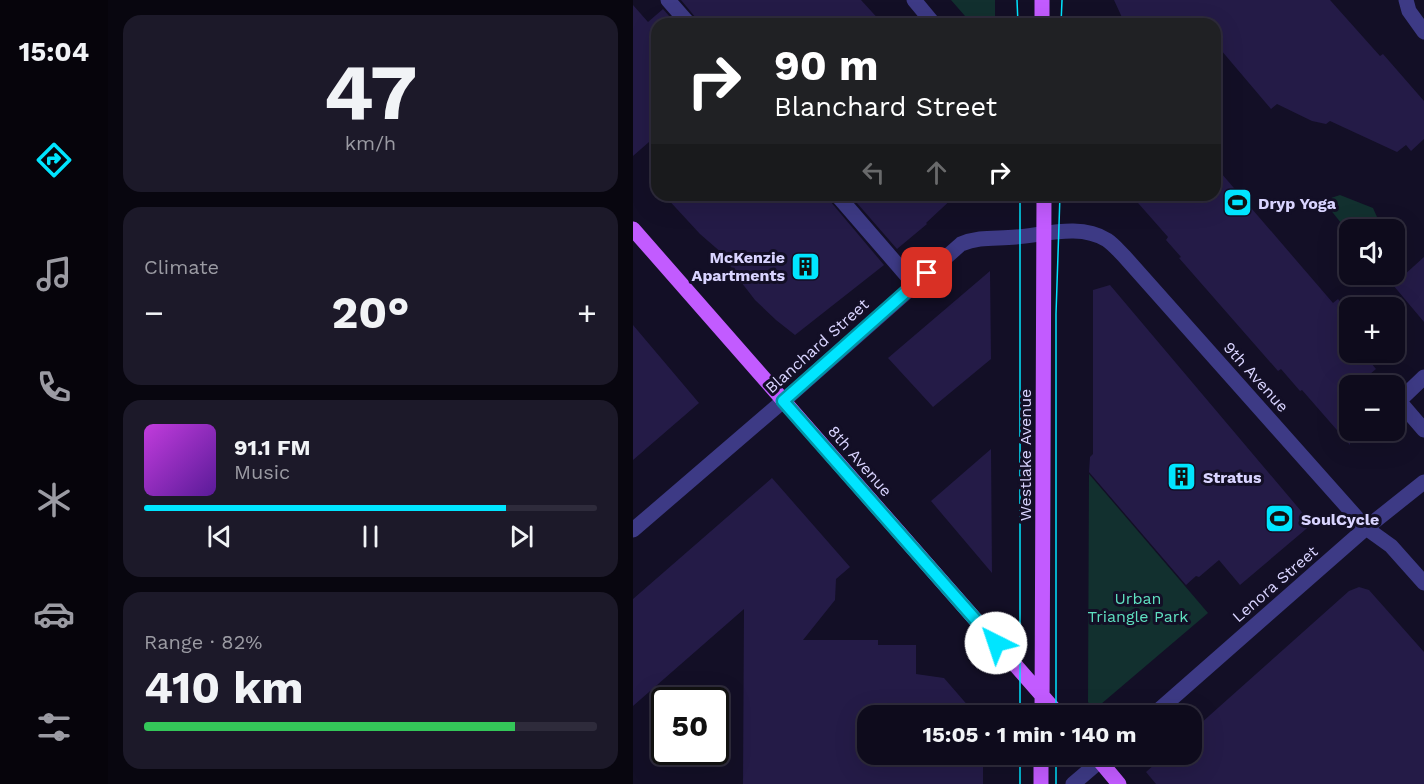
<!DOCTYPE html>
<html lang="en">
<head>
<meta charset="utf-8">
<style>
  body { margin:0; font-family:"Work Sans",sans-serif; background:#1c1929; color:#f1f3f6; height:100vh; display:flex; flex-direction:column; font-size:22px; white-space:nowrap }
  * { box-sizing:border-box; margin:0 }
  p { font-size:20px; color:#9b9ba3 }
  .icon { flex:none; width:33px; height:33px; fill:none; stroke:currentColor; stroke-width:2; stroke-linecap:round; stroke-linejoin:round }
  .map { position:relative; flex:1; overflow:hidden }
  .side { display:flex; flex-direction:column; gap:15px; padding:15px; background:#08060f; width:525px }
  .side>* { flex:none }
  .guide { position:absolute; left:18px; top:18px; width:570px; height:183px; border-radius:18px; box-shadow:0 6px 24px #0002,0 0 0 2px #2e2b3b; background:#202124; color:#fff; overflow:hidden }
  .tools { position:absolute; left:706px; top:219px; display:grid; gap:12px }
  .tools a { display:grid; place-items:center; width:66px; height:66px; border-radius:12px; background:#0e0b1c; box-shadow:0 6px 24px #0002,0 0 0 2px #2e2b3b; font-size:30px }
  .speed { position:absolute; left:18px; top:687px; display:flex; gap:12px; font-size:30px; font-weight:700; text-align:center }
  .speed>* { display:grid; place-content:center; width:78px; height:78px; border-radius:50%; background:#0e0b1c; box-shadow:0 6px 24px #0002,0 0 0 2px #2e2b3b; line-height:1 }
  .speed .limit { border:3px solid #111; border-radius:9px; background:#fff; color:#111 }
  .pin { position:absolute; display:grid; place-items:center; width:51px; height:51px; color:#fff; margin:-26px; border-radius:12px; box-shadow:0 3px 9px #0006 }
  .me { position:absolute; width:66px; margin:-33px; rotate:319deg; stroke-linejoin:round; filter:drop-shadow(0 0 4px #0008) }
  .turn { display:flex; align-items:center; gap:21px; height:126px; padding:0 24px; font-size:27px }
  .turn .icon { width:78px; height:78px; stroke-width:2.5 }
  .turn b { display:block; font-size:42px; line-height:51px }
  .lanes { display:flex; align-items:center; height:57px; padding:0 24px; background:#0003; justify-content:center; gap:30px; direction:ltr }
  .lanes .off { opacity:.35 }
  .big { font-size:45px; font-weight:700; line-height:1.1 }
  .side .widget { flex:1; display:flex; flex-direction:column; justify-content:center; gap:9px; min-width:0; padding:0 21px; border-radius:18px; background:#1c1929 }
  .side .dial { align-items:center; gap:0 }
  .dial b { font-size:78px; line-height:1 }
  .song { display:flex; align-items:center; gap:18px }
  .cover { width:72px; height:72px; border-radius:9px; background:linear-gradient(135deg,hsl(290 70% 55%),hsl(270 70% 35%)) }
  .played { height:6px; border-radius:3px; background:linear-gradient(90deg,#00e5ff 80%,#2e2b3b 80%) }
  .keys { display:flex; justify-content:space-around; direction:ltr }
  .heat { display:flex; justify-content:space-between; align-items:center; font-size:33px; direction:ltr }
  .charge { height:9px; border-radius:4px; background:linear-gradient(90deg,#34c759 82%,#2e2b3b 0) }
  .trip { position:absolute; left:224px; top:705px; width:345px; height:60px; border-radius:18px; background:#0e0b1c; box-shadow:0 6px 24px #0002,0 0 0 2px #2e2b3b; font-weight:700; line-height:60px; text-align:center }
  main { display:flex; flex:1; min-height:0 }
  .dock { display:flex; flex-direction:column; width:108px; justify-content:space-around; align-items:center; background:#06040b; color:#9b9ba3 }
  .dock .icon { width:42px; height:42px }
  .dock .on { color:#00e5ff }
  .dock b { font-size:27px; color:#f1f3f6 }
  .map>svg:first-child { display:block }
  .green { fill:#12302f }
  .building { fill:#241b47 }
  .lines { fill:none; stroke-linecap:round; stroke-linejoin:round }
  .minor { stroke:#3d3a85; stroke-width:15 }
  .major { stroke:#c25bff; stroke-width:15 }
  .tram { stroke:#00e5ff; stroke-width:1.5 }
  .route-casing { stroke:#0095a6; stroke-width:15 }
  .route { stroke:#00e5ff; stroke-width:10 }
  .labels { text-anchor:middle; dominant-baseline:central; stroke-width:6; stroke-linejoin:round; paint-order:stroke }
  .poi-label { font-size:16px; font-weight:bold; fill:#d9d4ff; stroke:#130f26; text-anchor:start }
  .street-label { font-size:16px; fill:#d9d4ff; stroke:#130f26 }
  .park-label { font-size:16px; fill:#5fe0c0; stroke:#130f26 }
</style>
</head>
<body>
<main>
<nav class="dock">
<b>15:04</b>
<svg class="icon on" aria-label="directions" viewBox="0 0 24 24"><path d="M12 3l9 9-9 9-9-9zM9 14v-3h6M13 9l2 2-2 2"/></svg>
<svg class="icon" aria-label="music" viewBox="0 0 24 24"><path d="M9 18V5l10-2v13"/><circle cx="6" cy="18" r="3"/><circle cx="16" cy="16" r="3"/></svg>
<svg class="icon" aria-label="phone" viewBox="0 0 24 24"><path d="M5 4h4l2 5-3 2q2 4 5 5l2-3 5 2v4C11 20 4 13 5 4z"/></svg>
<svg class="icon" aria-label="climate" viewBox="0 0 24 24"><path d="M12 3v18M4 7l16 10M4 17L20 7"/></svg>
<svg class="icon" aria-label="car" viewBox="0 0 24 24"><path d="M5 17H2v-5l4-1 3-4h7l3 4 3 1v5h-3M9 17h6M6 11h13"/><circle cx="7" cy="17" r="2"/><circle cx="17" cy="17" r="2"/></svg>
<svg class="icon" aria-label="filters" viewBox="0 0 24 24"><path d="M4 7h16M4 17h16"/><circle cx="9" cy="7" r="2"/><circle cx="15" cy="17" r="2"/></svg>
</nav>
<section class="side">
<div class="widget dial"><b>47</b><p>km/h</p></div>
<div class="widget"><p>Climate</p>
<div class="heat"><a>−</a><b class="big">20°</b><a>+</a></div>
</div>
<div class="widget">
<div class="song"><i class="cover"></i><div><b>91.1 FM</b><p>Music</p></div></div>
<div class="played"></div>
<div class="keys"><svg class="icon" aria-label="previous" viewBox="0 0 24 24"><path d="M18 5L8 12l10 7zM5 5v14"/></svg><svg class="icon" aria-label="pause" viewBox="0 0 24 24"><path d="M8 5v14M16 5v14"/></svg><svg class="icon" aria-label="next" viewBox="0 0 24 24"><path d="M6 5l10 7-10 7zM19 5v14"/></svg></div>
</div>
<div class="widget"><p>Range · 82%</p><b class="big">410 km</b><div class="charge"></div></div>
</section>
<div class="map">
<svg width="791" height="784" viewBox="0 0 791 784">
  <rect width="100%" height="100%" fill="#130f26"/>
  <path class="green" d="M318 0H362V17L348 24H339Z
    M707 195 740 208 744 217 742 223 736 229 717 230V234L696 208 698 198Z
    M456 474 575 613 461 710 455 702Z"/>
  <path class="building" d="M48 0H228L250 24H66L63 18Z
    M481 0H697L747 56 750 54 791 101V139L778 151 773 145 764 152 697 121 693 124 679 121 644 104 638 109 582 43V24H492Z
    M0 5 15 22 30 9 43 24H24V135L0 156Z
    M582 166 700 303 705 299 717 313V352H750L738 363 743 369 723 386H717V445L669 390 667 391 648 369 645 371 546 258 548 257 533 240 535 237 498 195H582Z
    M31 195H194L197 201 251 265 162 335 143 320 122 300 105 278 90 254 67 234Z
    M217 195H323L293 223 294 224 264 249Z
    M791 257V322L760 285Z
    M357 271 358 359 300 407 255 358Z
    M477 285 679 524 607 585 586 560 566 577 563 576 553 585 456 472 457 457 460 454V290Z
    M0 325 66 403 0 460Z
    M358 449 359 573 298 501Z
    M139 478 217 567 203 579 202 600 170 640H245V645H283V674L311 678 344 716H234V754H350V784H110L111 609 0 706V599Z
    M726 587 736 590 791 652V784H523L513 772 533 754H558V732L716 591Z"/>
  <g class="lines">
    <path class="minor" d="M35 0 56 24
      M281 0 301 24
      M773 0 776 11 791 32
      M204 195 281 284
      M791 377 766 401 791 430
      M0 530 156 396 328 244C347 236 363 239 383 237 411 235 447 223 474 240 480 244 486 251 491 256L733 528 758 546 791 583
      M519 716 733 528 791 482
      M440 784 475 754"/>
    <path class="major" d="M409 0V24
      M0 229 427 716
      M409 716 411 195
      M461 754 486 784
      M408 784V754"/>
    <path class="tram" d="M384 0 385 24
      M428 24 429 0
      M387 195V716
      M423 716V314L427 195
      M387 784V754
      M423 784V754"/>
  </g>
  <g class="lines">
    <defs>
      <path id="route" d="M294 273 150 401 363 643"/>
    </defs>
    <use href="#route" class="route-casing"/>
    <use href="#route" class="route"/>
  </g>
  <defs>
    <symbol id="stadium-square" viewBox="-11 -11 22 22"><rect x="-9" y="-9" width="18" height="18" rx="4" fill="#00e5ff" stroke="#130f26"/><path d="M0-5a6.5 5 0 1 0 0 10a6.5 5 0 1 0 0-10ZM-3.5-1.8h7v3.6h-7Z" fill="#111"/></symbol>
    <symbol id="building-square" viewBox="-11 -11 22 22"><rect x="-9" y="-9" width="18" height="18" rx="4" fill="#00e5ff" stroke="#130f26"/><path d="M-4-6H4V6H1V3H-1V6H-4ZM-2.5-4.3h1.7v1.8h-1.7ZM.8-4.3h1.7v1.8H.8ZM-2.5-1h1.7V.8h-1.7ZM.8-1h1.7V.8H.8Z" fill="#111"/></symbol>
  </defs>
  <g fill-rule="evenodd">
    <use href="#stadium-square" x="588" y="186" width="33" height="33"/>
    <use href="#building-square" x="156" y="250" width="33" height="33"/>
    <use href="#building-square" x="532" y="460" width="33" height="33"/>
    <use href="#stadium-square" x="630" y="502" width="33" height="33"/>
  </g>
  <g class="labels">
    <g class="poi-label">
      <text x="625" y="203">Dryp Yoga</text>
      <text x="152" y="257" text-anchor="end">McKenzie<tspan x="152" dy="18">Apartments</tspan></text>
      <text x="570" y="477">Stratus</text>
      <text x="668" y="519">SoulCycle</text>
    </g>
    <g class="street-label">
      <text transform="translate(184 346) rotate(-42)">Blanchard Street</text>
      <text transform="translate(623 377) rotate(48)">9th Avenue</text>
      <text transform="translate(392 455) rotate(-90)">Westlake Avenue</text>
      <text transform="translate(227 461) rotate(49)">8th Avenue</text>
      <text transform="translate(642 584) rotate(-41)">Lenora Street</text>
    </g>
    <g class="park-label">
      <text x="505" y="598">Urban<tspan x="505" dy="18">Triangle Park</tspan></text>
    </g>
  </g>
</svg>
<div class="tools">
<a><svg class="icon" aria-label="sound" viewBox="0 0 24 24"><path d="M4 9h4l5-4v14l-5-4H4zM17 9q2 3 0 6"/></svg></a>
<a>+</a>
<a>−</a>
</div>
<div class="speed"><div class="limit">50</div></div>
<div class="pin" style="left:294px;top:273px;background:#d93025"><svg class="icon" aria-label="arrive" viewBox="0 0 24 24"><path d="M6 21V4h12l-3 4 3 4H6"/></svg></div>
<svg class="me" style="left:363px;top:643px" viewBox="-20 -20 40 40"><circle r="19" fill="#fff"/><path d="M0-13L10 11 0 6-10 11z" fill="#00e5ff"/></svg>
<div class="trip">15:05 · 1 min · 140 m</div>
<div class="guide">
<div class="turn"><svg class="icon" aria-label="right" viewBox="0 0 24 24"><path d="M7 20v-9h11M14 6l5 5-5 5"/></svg><div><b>90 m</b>Blanchard Street</div></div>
<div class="lanes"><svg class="icon off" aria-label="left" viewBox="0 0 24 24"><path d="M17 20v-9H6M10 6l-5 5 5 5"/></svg><svg class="icon off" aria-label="ahead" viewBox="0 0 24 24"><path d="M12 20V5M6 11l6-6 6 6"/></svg><svg class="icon" aria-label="right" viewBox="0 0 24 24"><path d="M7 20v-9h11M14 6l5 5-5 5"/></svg></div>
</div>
</div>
</main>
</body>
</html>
